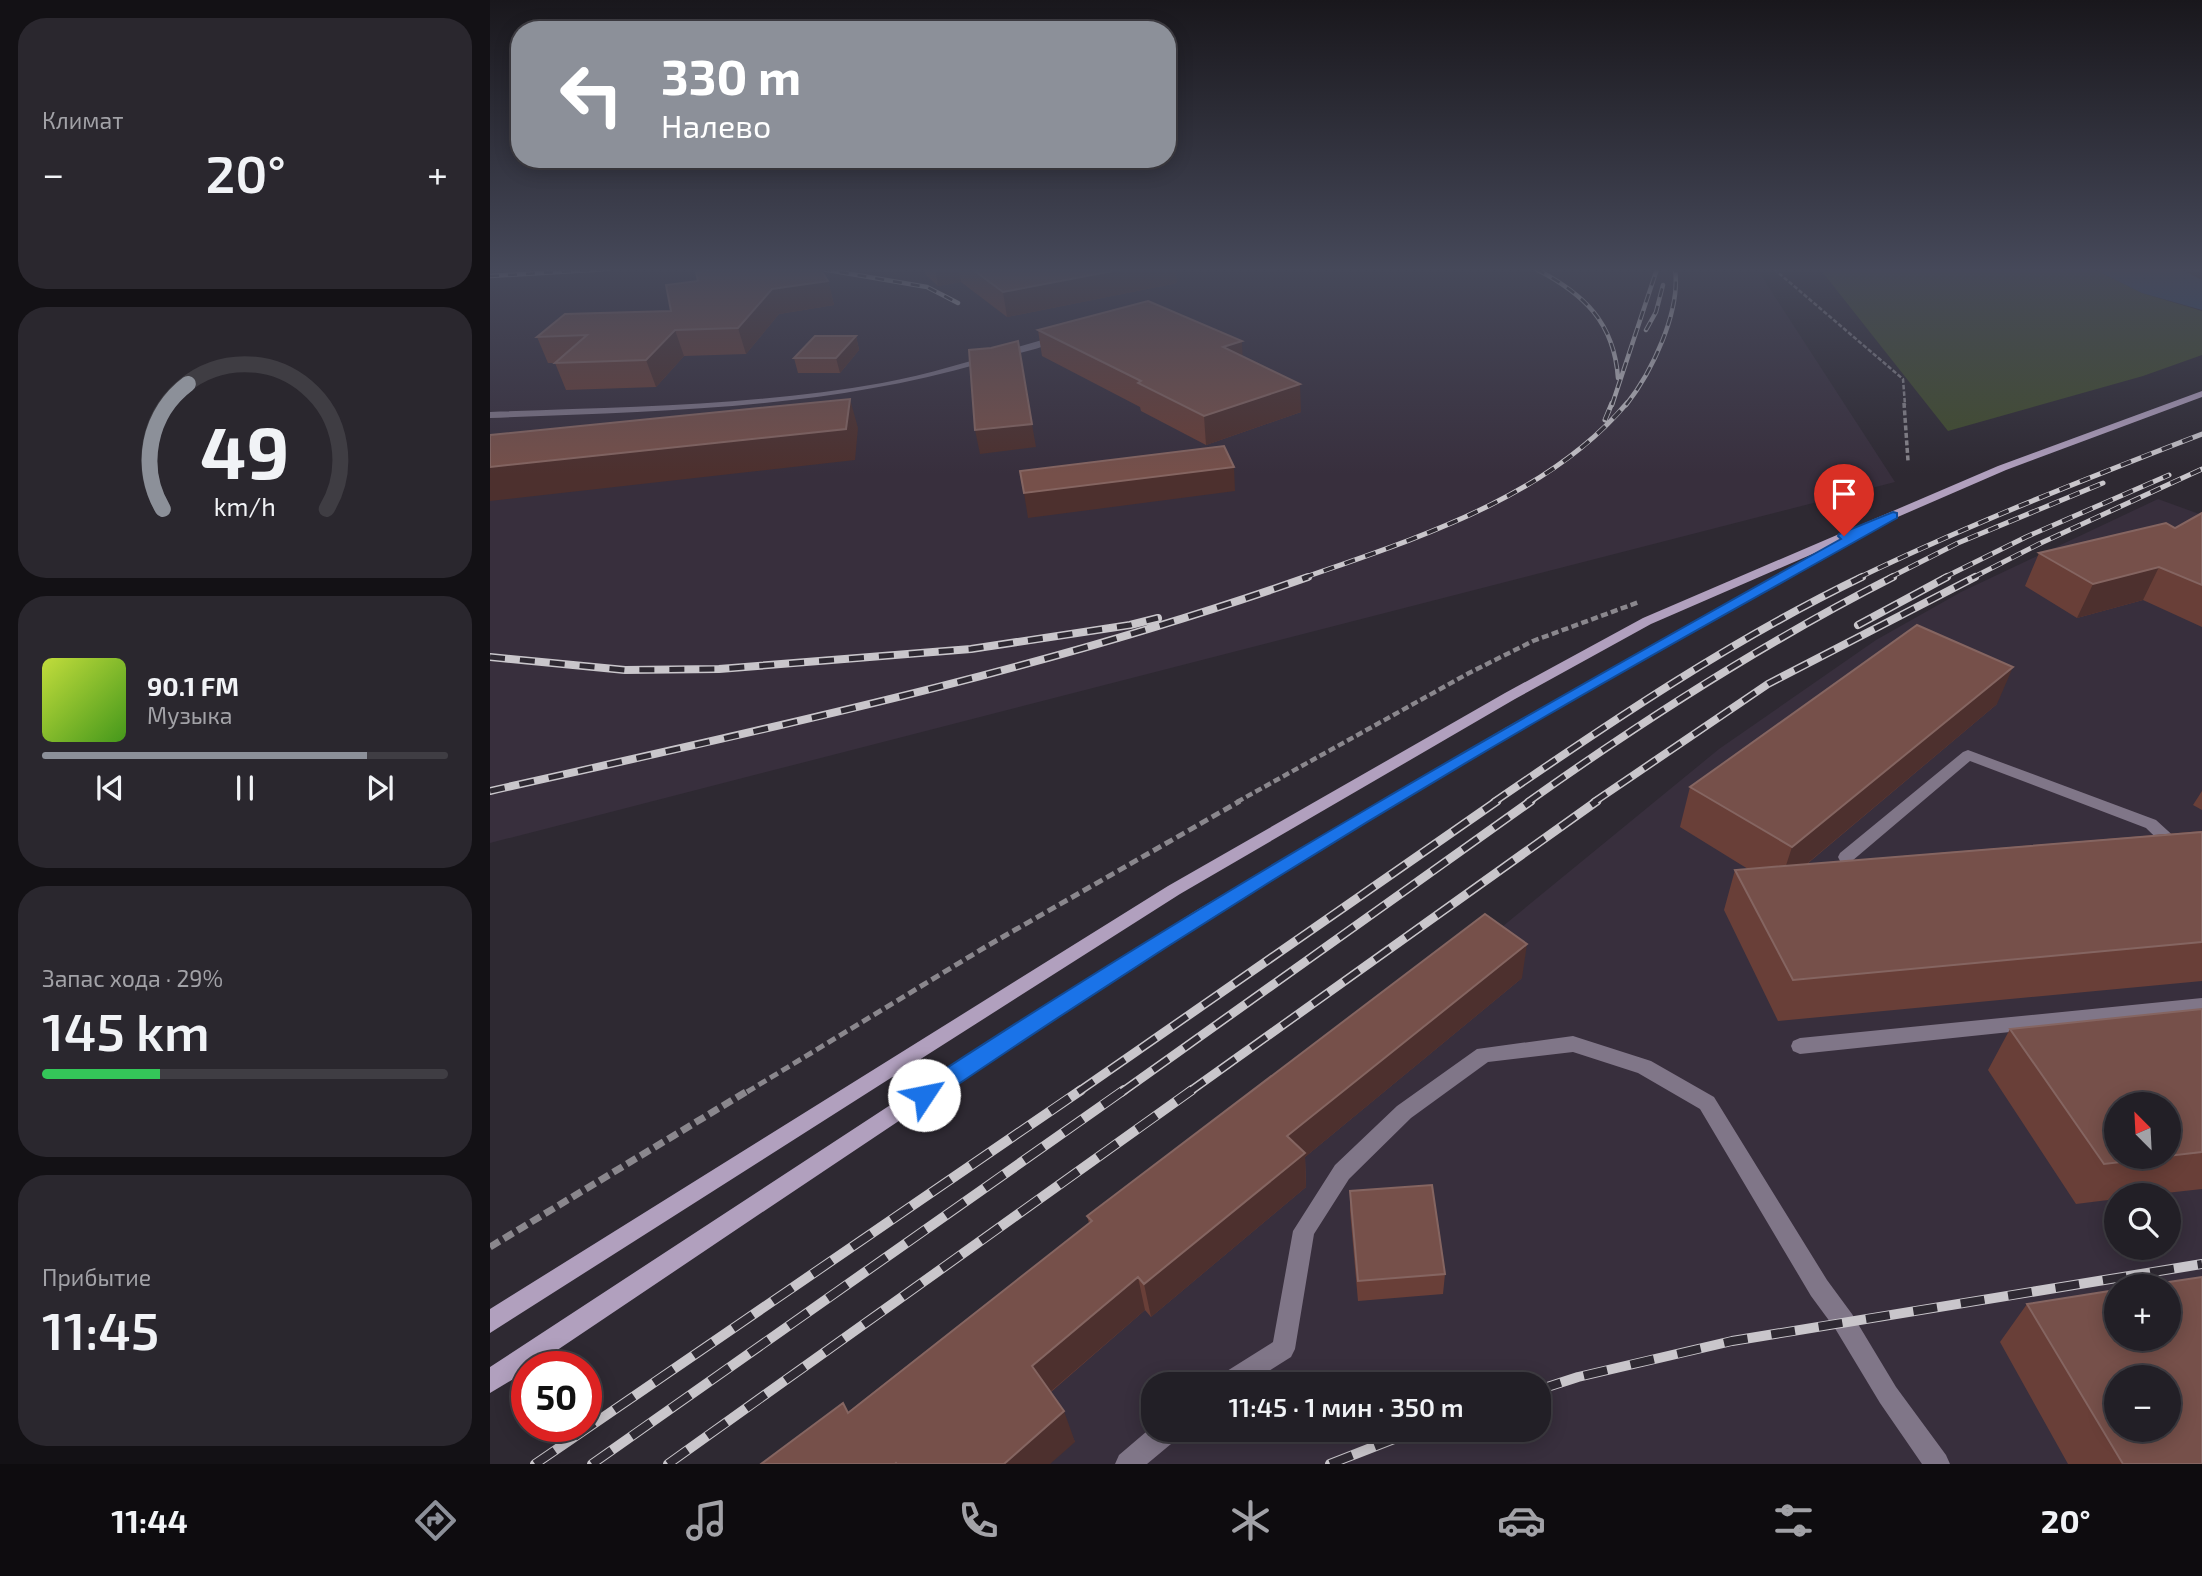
<!DOCTYPE html>
<html lang="ru">
<head>
<meta charset="utf-8">
<style>
  body { margin:0; font-family:"Exo 2",sans-serif; background:#2a272e; color:#f1f3f6; height:100vh; display:flex; flex-direction:column; font-size:26px; white-space:nowrap }
  * { box-sizing:border-box; margin:0 }
  p { font-size:23px; color:#a2a2a7 }
  .icon { flex:none; width:38px; height:38px; fill:none; stroke:currentColor; stroke-width:2; stroke-linecap:round; stroke-linejoin:round }
  .map { position:relative; flex:1; overflow:hidden }
  .drawer { display:flex; flex-direction:column; gap:18px; padding:18px; background:#131115; width:490px }
  .drawer>* { flex:none }
  .top-card { position:absolute; left:21px; top:21px; width:665px; height:147px; border-radius:28px; box-shadow:0 4px 18px #0003,0 0 0 2px #3f3d43; background:#8c9099; color:#fff; overflow:hidden }
  .needle { width:46px; rotate:336deg }
  .tools { position:absolute; left:1614px; top:1092px; display:grid; gap:14px }
  .tools a { display:grid; place-items:center; width:77px; height:77px; border-radius:50%; background:#221f26; box-shadow:0 4px 18px #0003,0 0 0 2px #3f3d43; font-size:35px }
  .speed { position:absolute; left:21px; top:1351px; display:flex; gap:14px; font-size:35px; font-weight:700; text-align:center }
  .speed>* { display:grid; place-content:center; width:91px; height:91px; border-radius:50%; background:#221f26; box-shadow:0 4px 18px #0003,0 0 0 2px #3f3d43; line-height:1 }
  .speed .limit { border:10px solid #d22; background:#fff; color:#111 }
  .pin { position:absolute; display:grid; place-items:center; width:60px; height:60px; color:#fff; margin:-72px -30px; border-radius:50% 50% 50% 0; rotate:-45deg; box-shadow:0 0 7px #0007 }
  .pin .icon { rotate:45deg }
  .me { position:absolute; width:77px; margin:-38px; rotate:56deg; stroke-linejoin:round; filter:drop-shadow(0 0 5px #0008) }
  .turn { display:flex; align-items:center; gap:24px; height:147px; padding:0 35px; font-size:32px }
  .turn .icon { width:91px; height:91px; stroke-width:2.5 }
  .turn b { display:block; font-size:49px; line-height:60px }
  .big { font-size:52px; font-weight:600; line-height:1.1 }
  .drawer .card { flex:1; display:flex; flex-direction:column; justify-content:center; gap:10px; min-width:0; padding:0 24px; border-radius:28px; background:#2a272e }
  .drawer .dial { align-items:center; gap:0 }
  .dial svg { height:182px; overflow:visible; fill:none; stroke:#3f3d43; stroke-width:7; stroke-linecap:round; text-anchor:middle }
  .dial text { fill:#f1f3f6; stroke:none }
  .song { display:flex; align-items:center; gap:21px }
  .cover { width:84px; height:84px; border-radius:10px; background:linear-gradient(135deg,hsl(70 70% 55%),hsl(100 70% 35%)) }
  .played { height:7px; border-radius:4px; background:linear-gradient(90deg,#8c9099 80%,#3f3d43 80%) }
  .keys { display:flex; justify-content:space-around; direction:ltr }
  .heat { display:flex; justify-content:space-between; align-items:center; font-size:38px; direction:ltr }
  .charge { height:10px; border-radius:5px; background:linear-gradient(90deg,#34c759 29%,#3f3d43 0) }
  .trip { position:absolute; left:651px; top:1372px; width:410px; height:70px; border-radius:28px; background:#221f26; box-shadow:0 4px 18px #0003,0 0 0 2px #3f3d43; font-weight:600; line-height:70px; text-align:center }
  .dock { display:flex; height:112px; justify-content:space-around; align-items:center; background:#0e0c0f; color:#a2a2a7 }
  .dock .icon { width:49px; height:49px }
  .dock .selected { color:#8c9099 }
  .dock b { font-size:32px; color:#f1f3f6 }
  main { display:flex; flex:1; min-height:0 }
  .map>svg:first-child { display:block }
  .built { fill:#382f3d; fill-rule:evenodd }
  .green { fill:#414c2c }
  .water { fill:#2d486a }
  .lines { fill:none; stroke-linecap:round; stroke-linejoin:round }
  .path-far4 { stroke:#8a878d; stroke-width:2.5; stroke-dasharray:4.5 2; stroke-linecap:butt }
  .path-far3 { stroke:#8a878d; stroke-width:3.5; stroke-dasharray:5 2.5; stroke-linecap:butt }
  .path-far2 { stroke:#8a878d; stroke-width:4.5; stroke-dasharray:7 3.5; stroke-linecap:butt }
  .path-far1 { stroke:#8a878d; stroke-width:5; stroke-dasharray:9 4.5; stroke-linecap:butt }
  .path { stroke:#8a878d; stroke-width:7; stroke-dasharray:11 5; stroke-linecap:butt }
  .service { fill:#807688; fill-rule:evenodd }
  .secondary { fill:#b1a0be; fill-rule:evenodd }
  .rail-far4-casing { stroke:#c9c6cb; stroke-width:4.5 }
  .rail-far3-casing { stroke:#c9c6cb; stroke-width:5 }
  .rail-far2-casing { stroke:#c9c6cb; stroke-width:8 }
  .rail-far1-casing { stroke:#c9c6cb; stroke-width:9 }
  .rail-casing { stroke:#c9c6cb; stroke-width:10 }
  .rail-far4 { stroke:#2e2932; stroke-width:2.5; stroke-dasharray:9; stroke-linecap:butt }
  .rail-far3 { stroke:#2e2932; stroke-width:3.5; stroke-dasharray:11; stroke-linecap:butt }
  .rail-far2 { stroke:#2e2932; stroke-width:5; stroke-dasharray:15; stroke-linecap:butt }
  .rail-far1 { stroke:#2e2932; stroke-width:6; stroke-dasharray:19; stroke-linecap:butt }
  .rail { stroke:#2e2932; stroke-width:8; stroke-dasharray:24; stroke-linecap:butt }
  .wall { fill:#693f38 }
  .shaded-wall { fill:#4d302e }
  .building { fill:#76504a; stroke:#856561; stroke-width:2; fill-rule:evenodd }
  .route { fill:#1a73e8; stroke:#114b97; stroke-width:2 }
</style>
</head>
<body>
<main>
<section class="drawer">
<div class="card"><p>Климат</p>
<div class="heat"><a>−</a><b class="big">20°</b><a>+</a></div>
</div>
<div class="card dial"><svg viewBox="0 0 100 80">
<path d="M14 69A42 42 0 1 1 86 69"/>
<path d="M14 69A42 42 0 0 1 25 14" stroke="#8c9099"/>
<text x="50" y="56" font-size="32" font-weight="700">49</text>
<text x="50" y="72" font-size="11">km/h</text>
</svg></div>
<div class="card">
<div class="song"><i class="cover"></i><div><b>90.1 FM</b><p>Музыка</p></div></div>
<div class="played"></div>
<div class="keys"><svg class="icon" aria-label="previous" viewBox="0 0 24 24"><path d="M18 5L8 12l10 7zM5 5v14"/></svg><svg class="icon" aria-label="pause" viewBox="0 0 24 24"><path d="M8 5v14M16 5v14"/></svg><svg class="icon" aria-label="next" viewBox="0 0 24 24"><path d="M6 5l10 7-10 7zM19 5v14"/></svg></div>
</div>
<div class="card"><p>Запас хода · 29%</p><b class="big">145 km</b><div class="charge"></div></div>
<div class="card"><p>Прибытие</p><b class="big">11:45</b></div>
</section>
<div class="map">
<svg width="1712" height="1464" viewBox="0 0 1712 1464">
  <rect width="100%" height="100%" fill="#2e2932"/>
  <path class="built" d="M0 269H1267L1405 482 0 843Z
    M1668 499 1712 515V1464H317L991 944 1229 749 1386 640 1471 592ZM1626 1104H1678V1157H1626ZM1626 1195H1678V1248H1626ZM1626 1286H1678V1339H1626ZM1626 1377H1678V1430H1626ZM663 1384H1048V1430H663Z"/>
  <path class="green" d="M1330 269H1604L1652 293 1712 311V355L1653 376 1458 431Z"/>
  <path class="water" d="M1604 269H1690L1712 280V310L1652 293Z"/>
  <g class="lines">
    <path class="path-far4" d="M1284 269 1413 379 1415 405"/>
    <path class="path-far3" d="M1414 403 1418 461"/>
    <path class="path-far2" d="M747 802 979 673 1043 641 1149 602"/>
    <path class="path-far1" d="M257 1092 497 946 750 801"/>
    <path class="path" d="M0 1247 259 1090"/>
    <path class="service" d="M566 336 573 338C555 349 514 356 492 363 328 410 169 411 0 418V412C131 407 263 406 392 383 451 372 508 352 566 336Z
      M1478 750 1666 820 1700 851 1712 853V865L1689 860 1656 828 1480 761 1362 861H1350L1348 857 1350 853 1473 752Z
      M1712 998V1012L1310 1054 1303 1051 1301 1046 1303 1041 1310 1038Z
      M1083 1036 1161 1061 1224 1097 1337 1280 1362 1314 1406 1387 1456 1455 1460 1464H1432L1390 1403 1346 1330 1321 1296 1210 1109 1148 1073 1083 1052 998 1062 921 1118 859 1179 824 1234 805 1349 801 1357 758 1384H725L729 1376 783 1342 803 1231 845 1165 907 1106 987 1049Z
      M663 1426V1430H690L687 1439 657 1464H625L629 1455Z"/>
    <path class="secondary" d="M1712 391V397L1516 470 1161 624 1025 699 690 894 0 1333V1309L678 886 1015 693 1153 618 1508 466Z
      M1335 550 1341 553 1339 555C1129 673 919 792 715 921 488 1065 266 1217 42 1367H37V1371L0 1393V1367L437 1081 707 910 1017 727Z"/>
    <defs>
      <path id="rail-far4" d="M332 269 437 287 468 303
        M1046 269C1094 294 1124 322 1128 378
        M0 276 119 269
        M1156 330 1166 312 1173 285
        M1122 405 1167 269
        M1136 405C1162 372 1191 311 1185 269"/>
      <path id="rail-far3" d="M1115 420 1122 403
        M813 578C927 538 1057 498 1137 403
        M1368 578C1480 524 1595 479 1712 434
        M1399 578 1468 543 1613 483
        M1453 578 1536 537 1679 475
        M1482 578 1551 543 1712 469"/>
      <path id="rail-far2" d="M1368 625 1457 577
        M0 657 135 670 229 669 481 649 640 625 668 618
        M0 791C276 729 551 671 818 577
        M1004 802C1122 721 1243 639 1372 577
        M1038 802C1155 719 1275 642 1403 577
        M1104 802 1278 684 1485 577"/>
      <path id="rail-far1" d="M588 1092 1007 801
        M632 1092 1041 801
        M699 1092 1107 801"/>
      <path id="rail" d="M1048 1390 1088 1377 1242 1341 1712 1264
        M45 1464 591 1090
        M102 1464 634 1090
        M178 1464 702 1090
        M840 1464 927 1430"/>
    </defs>
    <use href="#rail-far4" class="rail-far4-casing"/>
    <use href="#rail-far3" class="rail-far3-casing"/>
    <use href="#rail-far2" class="rail-far2-casing"/>
    <use href="#rail-far1" class="rail-far1-casing"/>
    <use href="#rail" class="rail-casing"/>
    <use href="#rail-far4" class="rail-far4"/>
    <use href="#rail-far3" class="rail-far3"/>
    <use href="#rail-far2" class="rail-far2"/>
    <use href="#rail-far1" class="rail-far1"/>
    <use href="#rail" class="rail"/>
  </g>
  <path class="wall" d="M434 269H686L687 283 517 317 471 282 448 286 436 275Z
    M338 281 344 305 289 314 256 354 194 356 166 387 76 390 65 363H58L47 337Z
    M548 330 753 356 811 412 716 445 651 411 650 407 552 356Z
    M366 336 369 350 350 373H308L304 358Z
    M1712 513V627L1653 600 1587 618 1535 586 1549 553 1685 528Z
    M1507 704 1317 864 1712 831V981L1288 1021 1234 910 1245 870 1258 869 1190 827 1200 787Z
    M1712 791V810L1703 805Z
    M1032 978 815 1157 816 1187 661 1317 655 1310 561 1392 585 1442 358 1412 599 1223 597 1216Z
    M1712 1009V1189L1658 1195H1626V1199L1586 1204 1498 1070 1520 1029Z
    M860 1191 955 1274 953 1294 868 1301 860 1211Z
    M1537 1304 1712 1464H1578L1510 1342Z"/>
  <path class="shaded-wall" d="M445 269H469L471 282 448 286Z
    M633 269H686L687 283 517 317 513 292Z
    M338 281 344 305 289 314 256 354 248 328 282 289Z
    M185 330 194 356 166 387 156 360Z
    M366 336 369 350 350 373 346 358Z
    M752 341 753 368 733 347Z
    M810 384 811 412 716 445 714 416Z
    M360 399 368 428 365 460 0 501V467Z
    M542 424 546 447 490 454 485 430Z
    M744 467 745 491 538 518 534 493Z
    M1669 567 1653 600 1587 618 1603 584Z
    M1523 667 1507 704 1289 887 1302 847Z
    M1037 944 1032 978 815 1157 816 1187 661 1317 654 1284 797 1136Z
    M648 1277 655 1310 553 1398 542 1366Z
    M574 1411 585 1442 560 1464H514Z"/>
  <path class="building" d="M227 269H330L338 281 282 289 248 328 185 330 156 360 65 363 97 335 47 337 75 314 181 311 176 285 208 281 206 272Z
    M482 269H633L513 292Z
    M658 301 752 341 733 347 810 384 714 416 648 383 651 381 548 330Z
    M325 336H366L346 358H304Z
    M528 341 542 424 485 430 479 350 501 348Z
    M360 399 356 429 0 467V435Z
    M734 446 744 467 534 493 530 471Z
    M1712 513V585L1669 567 1603 584 1549 553 1676 523 1685 528Z
    M1427 625 1523 667 1302 847 1200 787Z
    M1712 832V942L1303 980 1245 870Z
    M995 914 1037 944 797 1136 815 1153 654 1284 648 1277 542 1366 574 1411 514 1464H407L406 1463 405 1464H271L353 1403 358 1413 602 1221 597 1216Z
    M1712 1009V1152L1678 1156V1104H1626V1157H1674L1614 1164 1520 1029Z
    M942 1185 955 1274 868 1281 860 1191Z
    M1712 1277V1464H1633L1537 1304 1626 1290V1339H1678V1286H1652ZM1626 1377H1678V1430H1626Z"/>
  <linearGradient id="sky" x2="0" y2="1"><stop stop-color="#19171c"/><stop offset="0.57" stop-color="#46495a"/><stop offset="1" stop-color="#46495a" stop-opacity="0"/></linearGradient>
  <rect width="1712" height="474" fill="url(#sky)"/>
  <path class="route" d="M1403 512 1407 513V518C1290 584 1173 648 1056 716 847 837 642 966 442 1102L434 1104 426 1102 423 1095 426 1088C726 891 1037 714 1351 539L1348 536 1349 534Z"/>
</svg>
<div class="tools">
<a><svg class="needle" viewBox="-14 -14 28 28"><path d="M0-13l5 13h-10z" fill="#e53935"/><path d="M0 13l5-13h-10z" fill="#a2a2a7"/></svg></a>
<a><svg class="icon" aria-label="search" viewBox="0 0 24 24"><circle cx="10" cy="10" r="6"/><path d="M15 15l6 6"/></svg></a>
<a>+</a>
<a>−</a>
</div>
<div class="speed"><div class="limit">50</div></div>
<div class="pin" style="left:1354px;top:536px;background:#d93025"><svg class="icon" aria-label="arrive" viewBox="0 0 24 24"><path d="M6 21V4h12l-3 4 3 4H6"/></svg></div>
<svg class="me" style="left:434px;top:1095px" viewBox="-20 -20 40 40"><circle r="19" fill="#fff"/><path d="M0-13L10 11 0 6-10 11z" fill="#1a73e8"/></svg>
<div class="trip">11:45 · 1 мин · 350 m</div>
<div class="top-card">
<div class="turn"><svg class="icon" aria-label="left" viewBox="0 0 24 24"><path d="M17 20v-9H6M10 6l-5 5 5 5"/></svg><div><b>330 m</b>Налево</div></div>
</div>
</div>
</main>
<nav class="dock">
<b>11:44</b>
<svg class="icon selected" aria-label="directions" viewBox="0 0 24 24"><path d="M12 3l9 9-9 9-9-9zM9 14v-3h6M13 9l2 2-2 2"/></svg>
<svg class="icon" aria-label="music" viewBox="0 0 24 24"><path d="M9 18V5l10-2v13"/><circle cx="6" cy="18" r="3"/><circle cx="16" cy="16" r="3"/></svg>
<svg class="icon" aria-label="phone" viewBox="0 0 24 24"><path d="M5 4h4l2 5-3 2q2 4 5 5l2-3 5 2v4C11 20 4 13 5 4z"/></svg>
<svg class="icon" aria-label="climate" viewBox="0 0 24 24"><path d="M12 3v18M4 7l16 10M4 17L20 7"/></svg>
<svg class="icon" aria-label="car" viewBox="0 0 24 24"><path d="M5 17H2v-5l4-1 3-4h7l3 4 3 1v5h-3M9 17h6M6 11h13"/><circle cx="7" cy="17" r="2"/><circle cx="17" cy="17" r="2"/></svg>
<svg class="icon" aria-label="filters" viewBox="0 0 24 24"><path d="M4 7h16M4 17h16"/><circle cx="9" cy="7" r="2"/><circle cx="15" cy="17" r="2"/></svg>
<b>20°</b>
</nav>
</body>
</html>
